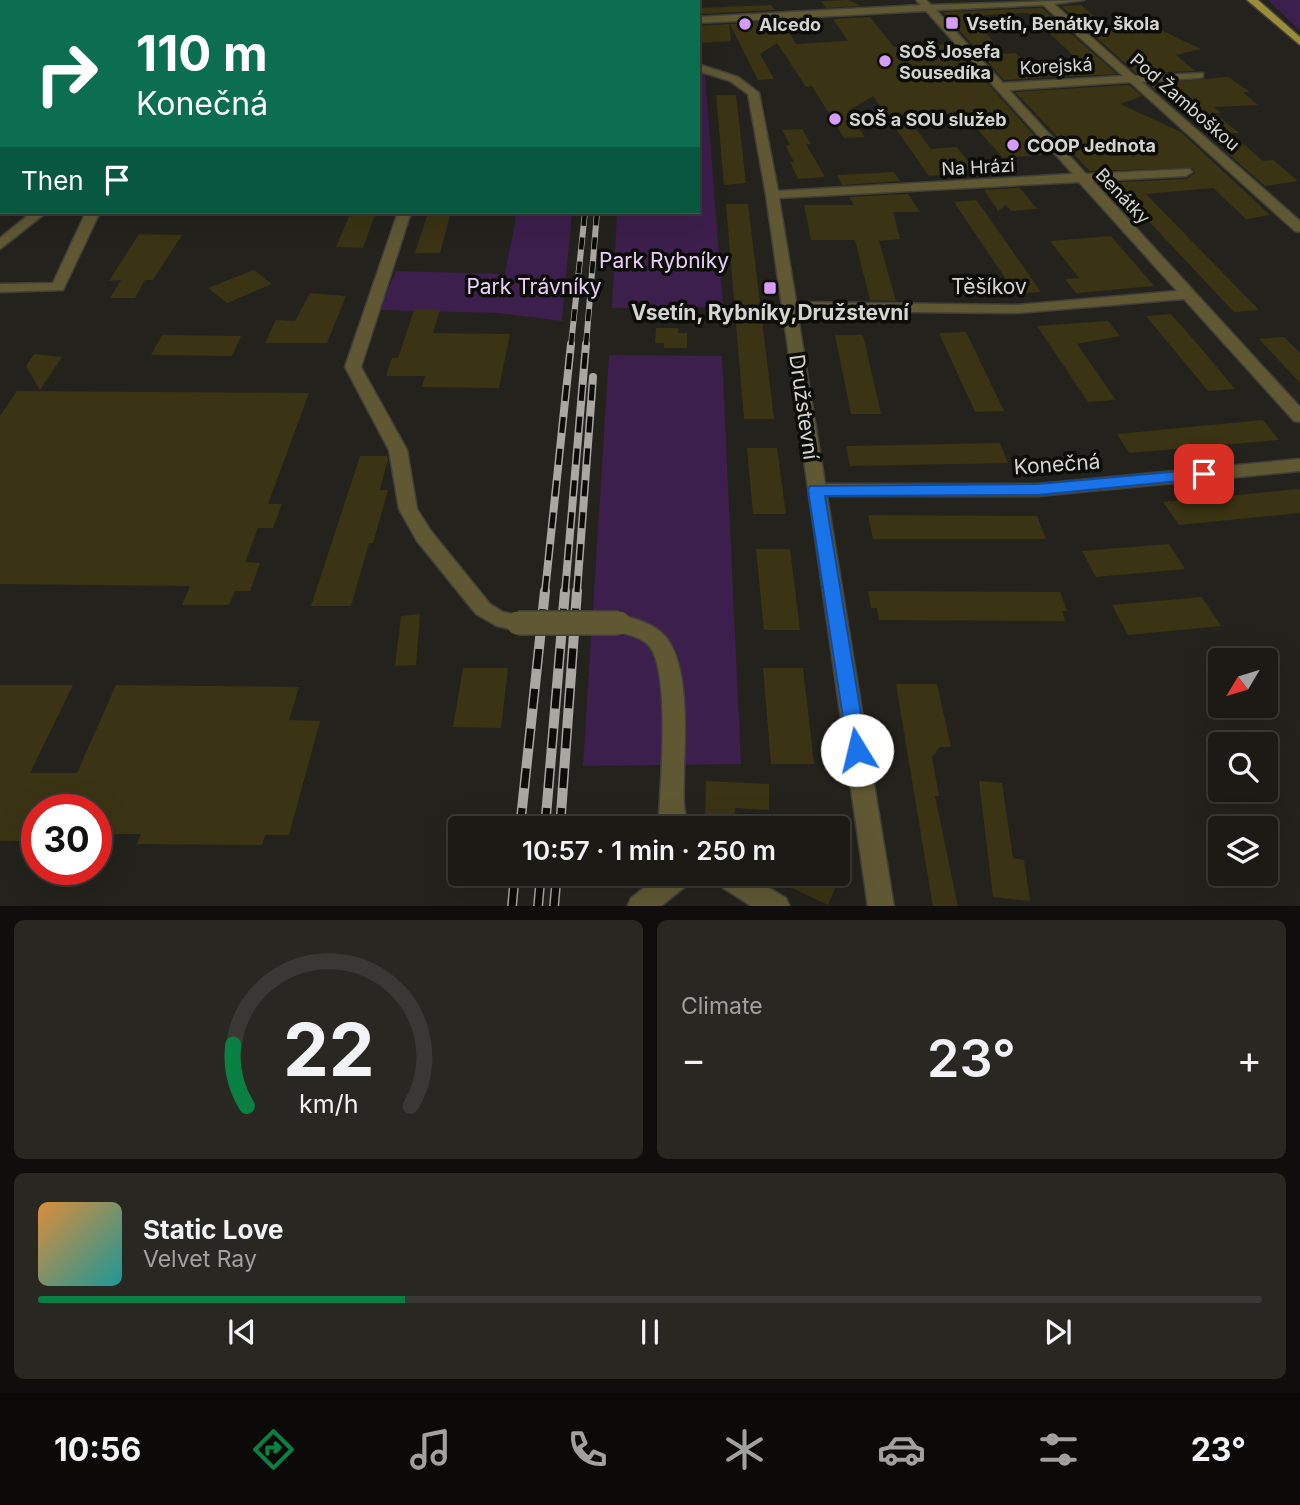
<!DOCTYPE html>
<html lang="en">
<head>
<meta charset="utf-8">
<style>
  body { margin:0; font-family:Inter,sans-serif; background:#282722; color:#f1f3f6; height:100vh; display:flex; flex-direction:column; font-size:26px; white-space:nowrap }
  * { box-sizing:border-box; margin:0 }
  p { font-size:23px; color:#a0a1a0 }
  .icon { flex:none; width:38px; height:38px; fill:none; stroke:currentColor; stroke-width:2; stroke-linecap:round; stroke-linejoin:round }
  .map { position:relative; height:906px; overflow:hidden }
  .drawer { display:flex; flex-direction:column; gap:14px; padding:14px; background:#0f0e0c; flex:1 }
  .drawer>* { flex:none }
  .hud { position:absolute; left:0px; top:0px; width:700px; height:214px; box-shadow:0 7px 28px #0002,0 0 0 2px #393834; background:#0b6e4f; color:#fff; overflow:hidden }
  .needle { width:46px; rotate:232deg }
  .buttons { position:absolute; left:1208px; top:648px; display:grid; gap:14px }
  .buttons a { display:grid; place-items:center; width:70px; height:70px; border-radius:7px; background:#1b1a15; box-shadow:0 7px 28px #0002,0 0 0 2px #393834; font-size:35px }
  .speed { position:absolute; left:21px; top:794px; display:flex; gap:14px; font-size:35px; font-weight:700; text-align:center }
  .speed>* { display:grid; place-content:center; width:91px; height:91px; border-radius:50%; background:#1b1a15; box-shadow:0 7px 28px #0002,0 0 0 2px #393834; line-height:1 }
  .speed .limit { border:10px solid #d22; background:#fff; color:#111 }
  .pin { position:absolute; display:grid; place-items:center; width:60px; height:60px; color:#fff; margin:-30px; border-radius:14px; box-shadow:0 4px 10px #0006 }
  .me { position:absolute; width:77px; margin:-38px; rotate:351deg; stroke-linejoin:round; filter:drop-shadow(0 0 5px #0008) }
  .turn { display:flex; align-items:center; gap:24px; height:147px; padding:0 21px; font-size:32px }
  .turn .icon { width:91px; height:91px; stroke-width:2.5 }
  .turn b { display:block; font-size:49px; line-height:60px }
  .then { display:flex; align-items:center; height:66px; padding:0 21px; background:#0003; gap:14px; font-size:26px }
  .big { font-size:52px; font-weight:600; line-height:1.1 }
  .drawer .widget { flex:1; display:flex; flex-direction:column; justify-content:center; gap:10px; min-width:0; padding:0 24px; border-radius:10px; background:#282722 }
  .drawer .dial { align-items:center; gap:0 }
  .dial svg { height:182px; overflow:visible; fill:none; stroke:#393834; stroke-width:7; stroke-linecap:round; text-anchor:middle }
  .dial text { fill:#f1f3f6; stroke:none }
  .song { display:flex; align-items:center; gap:21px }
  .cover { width:84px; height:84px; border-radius:10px; background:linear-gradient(135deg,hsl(30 70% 55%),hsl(180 70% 35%)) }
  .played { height:7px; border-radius:4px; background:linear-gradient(90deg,#0b8043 30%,#393834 30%) }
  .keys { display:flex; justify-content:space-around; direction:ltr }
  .heat { display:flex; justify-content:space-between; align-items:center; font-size:38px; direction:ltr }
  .drawer .tiles { flex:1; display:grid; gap:14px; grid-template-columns:1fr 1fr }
  .widget:last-child { grid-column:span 2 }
  .trip { position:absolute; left:448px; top:816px; width:402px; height:70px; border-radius:7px; background:#1b1a15; box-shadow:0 7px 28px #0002,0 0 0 2px #393834; font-weight:600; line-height:70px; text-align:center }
  .menu { display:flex; height:112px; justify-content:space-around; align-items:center; background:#0b0a08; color:#a0a1a0 }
  .menu .icon { width:49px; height:49px }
  .menu .selected { color:#0b8043 }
  .menu b { font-size:32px; color:#f1f3f6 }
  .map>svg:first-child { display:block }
  .green { fill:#3c1f4c }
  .building { fill:#3a3414; fill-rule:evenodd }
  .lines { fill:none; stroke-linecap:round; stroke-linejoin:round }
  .street-casing { stroke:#403f39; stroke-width:3 }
  .primary-casing { stroke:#403f39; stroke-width:3 }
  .street { fill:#5f5833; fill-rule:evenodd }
  .primary { fill:#9b8c3a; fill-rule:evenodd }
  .rail-far2-casing { stroke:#a8a7a2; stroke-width:6 }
  .rail-far1-casing { stroke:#a8a7a2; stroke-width:8 }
  .rail-casing { stroke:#a8a7a2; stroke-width:10 }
  .rail-far2 { stroke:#0c0c09; stroke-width:4.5; stroke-dasharray:12; stroke-linecap:butt }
  .rail-far1 { stroke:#0c0c09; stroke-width:5; stroke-dasharray:16; stroke-linecap:butt }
  .rail { stroke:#0c0c09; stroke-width:7; stroke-dasharray:20; stroke-linecap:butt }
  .street-bridge-casing { stroke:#403f39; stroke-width:26; stroke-linecap:butt }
  .street-bridge { stroke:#5f5833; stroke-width:23 }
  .route { fill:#1a73e8; stroke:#114b97; stroke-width:2 }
  .poi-dot { fill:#d79bf9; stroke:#0c0c09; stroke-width:2.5 }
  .labels { text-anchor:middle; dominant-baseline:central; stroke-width:7; stroke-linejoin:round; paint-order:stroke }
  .far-poi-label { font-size:18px; font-weight:bold; fill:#d5d5d0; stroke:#0c0c09; text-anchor:start }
  .far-street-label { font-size:18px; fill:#d5d5d0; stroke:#0c0c09 }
  .park-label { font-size:21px; fill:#e9cff8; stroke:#0c0c09 }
  .street-label { font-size:21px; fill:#d5d5d0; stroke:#0c0c09 }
  .poi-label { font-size:21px; font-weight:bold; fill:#d5d5d0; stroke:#0c0c09 }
</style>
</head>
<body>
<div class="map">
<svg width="1300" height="907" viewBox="0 0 1300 907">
  <rect width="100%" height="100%" fill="#24221c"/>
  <path class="green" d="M1268 0H1300V31Z
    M698 72 705 74 723 307 612 308 617 212H698Z
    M517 212H572L562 321 498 313 379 310 396 271 505 274Z
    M609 355 722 356 741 764 583 766Z"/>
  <path class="building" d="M848 0 861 6 826 8 821 1Z
    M771 5 775 10 702 14 699 8Z
    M1081 5 1109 29 1133 27 1142 34 1161 30 1201 49 1176 55 1195 71 1136 73 1061 6Z
    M1042 8 1117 74 1004 80 943 12ZM1028 13 1079 61 1085 67 1041 70 1034 64H1026L1016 53 1003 54 976 20H979L976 17 986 15Z
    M870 17 894 47 952 44 1051 154 1003 158 963 113 907 117 931 149 957 147 970 164 999 162 1010 175 976 177 973 172 929 176 873 96 848 111 865 137 844 138 812 86 806 87 777 43 760 54 774 79 758 80 730 24 782 21 796 44 848 41 833 19Z
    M729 24 731 41 698 43V26Z
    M1228 77 1250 92H1243L1258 105 1214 107 1221 113H1215L1239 133H1231L1263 161 1273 160 1298 181 1265 186 1225 151 1235 156 1159 90 1156 91 1148 84Z
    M1129 85 1142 96 1120 104 1181 132 1270 215 1246 219 1213 188 1146 194 1259 310 1234 312 1124 195H1112L1101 183 1186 179 1195 173 1192 168 1090 171 1015 92Z
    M716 95H736L746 183 724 185Z
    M802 129 811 144H806L825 177 798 179 790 162H794L786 146 790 145 782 130Z
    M894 172 900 181 842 185 837 175Z
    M1020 188 1037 209 1011 211 1006 205 998 211 984 190Z
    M908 194 920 212H893L900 239 879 241 896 301 870 300 855 240H811L804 205H854L849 197Z
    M976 200 985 212 1041 292 1016 294 954 202Z
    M726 204H748L774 419H744Z
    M351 212H376L363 248 336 247Z
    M428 212H451L440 253H415Z
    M139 234 182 235 153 280H145L135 298H110L121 280 109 281Z
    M1111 236 1154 286 1076 293 1065 279 1079 278 1050 241Z
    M254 270 272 284 227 303 208 288Z
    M310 293 346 296 327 343H265L276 320 295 321Z
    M414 310H440L433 333 510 334 499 388 422 387 425 376H386L392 358H398Z
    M1171 314 1200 347 1235 389 1208 391 1146 316Z
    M1108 321 1120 336 1077 344 1116 400 1088 402 1037 326Z
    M656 328H678V333H687V348H664V343H655Z
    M966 332 1004 411 975 412 939 333Z
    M162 335 241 336 232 356 151 355Z
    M835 335H863L881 414H851Z
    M1284 337 1300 353V383L1259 339Z
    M34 354 62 357 40 390 26 366Z
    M17 391 309 393 268 504H282L273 528H258L245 562 260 563 250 591H235L229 605H182L190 586 0 584V416Z
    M1263 420 1279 440 1129 453 1117 434Z
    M1000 443 1008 463 850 466 846 446Z
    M747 448H777L786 514H753Z
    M360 456H387L388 459 380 490H388L373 543H369L351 606H311Z
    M1300 489V513L1179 525 1163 502Z
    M868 515 1037 516 1046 539H873Z
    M1169 544 1185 569 1096 577 1082 551Z
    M756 549H790L800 630H764Z
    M868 591 1060 592 1067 611H1062L1065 621 879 620 877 608H871Z
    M1202 597 1221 626 1128 635 1112 605Z
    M420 614 416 665 395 666 401 616Z
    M463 668H508L501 728 453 727Z
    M763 668H803L814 764H771Z
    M896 684H937L951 747H940L932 757 939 796H935L958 907H933Z
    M0 685H73L30 773H77L116 685 299 687 289 720 320 721 289 835H265L262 845 137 844 141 834H96V810H36L21 841H0Z
    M706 781 769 784V810L735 808 734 818 723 821V828H705Z
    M979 781 1002 783 1013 858 1024 860 1030 901 993 897Z
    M761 873H833L840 877 828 905Z"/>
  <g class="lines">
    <defs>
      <path id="street" d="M154 0H164L165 2H155Z
        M259 0H269L258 2Z
        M469 0H479V2H469Z
        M633 0H643V2H633Z
        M916 0H926L931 5 1084 0 1054 4 1135 76 1203 73V77L1199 78 1142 82 1300 221V232L1295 231 1130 82 1009 90 1086 174 1190 169 1192 172 1186 176 1093 181 1300 407V422L1294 421 1184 299 1017 313 797 311 825 484H1038L1300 459V471L1038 496H827L894 907H868L766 195 748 94 730 81 698 71V64L738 77 759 93 778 191 1073 174 926 11 698 23V17L921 5ZM1043 5 1123 76 1003 83 936 10ZM1079 182 1177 291 1017 305 796 302 779 198Z
        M32 212H47L0 249V238Z
        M86 212H100L63 290 0 292V284L53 283Z
        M398 212H411L361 367 407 450 417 509 431 531 490 604 503 612 525 617 528 623 525 629 518 631 497 626 476 614 417 541 399 509 389 450 345 367Z
        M619 615C634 618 652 623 663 634 690 661 685 734 684 770 684 792 681 808 690 828H665L659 815C661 779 670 674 650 647 640 633 616 636 609 623L612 617Z
        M663 873H695L692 881 660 907H627L631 898Z
        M709 873H744L786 898 790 907H753L712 881Z"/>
      <path id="primary" d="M1247 0H1258L1300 37V45Z"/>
    </defs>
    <use href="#street" class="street-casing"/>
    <use href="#primary" class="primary-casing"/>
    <use href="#street" class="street"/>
    <use href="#primary" class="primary"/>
    <defs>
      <path id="rail-far2" d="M571 345 585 212
        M586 345 597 212"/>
      <path id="rail-far1" d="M545 592 571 344
        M565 592 586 344
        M577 592 593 377"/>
      <path id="rail" d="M520 828 545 591
        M545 828 565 591
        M560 828 577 591
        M512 907 515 873
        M538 907 541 873
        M554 907 557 873"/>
    </defs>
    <use href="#rail-far2" class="rail-far2-casing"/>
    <use href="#rail-far1" class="rail-far1-casing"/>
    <use href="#rail" class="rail-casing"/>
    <use href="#rail-far2" class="rail-far2"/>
    <use href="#rail-far1" class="rail-far1"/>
    <use href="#rail" class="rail"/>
    <defs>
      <path id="street-bridge" d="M518 623H619"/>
    </defs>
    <use href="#street-bridge" class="street-bridge-casing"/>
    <use href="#street-bridge" class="street-bridge"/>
  </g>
  <path class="route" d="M1204 469 1210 470V478L1038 495 825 496 867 750 864 757 857 759 849 757 808 490 810 486 1038 484Z"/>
  <g class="poi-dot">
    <rect x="945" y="16" width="14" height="14" rx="3.5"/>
    <circle cx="745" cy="24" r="7"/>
    <circle cx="885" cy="61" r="7"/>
    <circle cx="835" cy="119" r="7"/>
    <circle cx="1013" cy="145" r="7"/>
    <rect x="763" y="281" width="14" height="14" rx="3.5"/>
  </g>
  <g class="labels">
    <g class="far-poi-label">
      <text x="966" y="23">Vsetín, Benátky, škola</text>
      <text x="759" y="24">Alcedo</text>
      <text x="899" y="51">SOŠ Josefa<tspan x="899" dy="21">Sousedíka</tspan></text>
      <text x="849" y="119">SOŠ a SOU služeb</text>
      <text x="1027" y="145">COOP Jednota</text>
    </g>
    <g class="far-street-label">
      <text transform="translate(1056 66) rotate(-3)">Korejská</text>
      <text transform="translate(1185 102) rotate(41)">Pod Žamboškou</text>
      <text transform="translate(978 167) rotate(-3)">Na Hrázi</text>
      <text transform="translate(1123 196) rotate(46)">Benátky</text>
    </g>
    <g class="park-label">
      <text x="664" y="260">Park Rybníky</text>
      <text x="534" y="286">Park Trávníky</text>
    </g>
    <g class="street-label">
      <text x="989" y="286">Těšíkov</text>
      <text transform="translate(804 407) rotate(82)">Družstevní</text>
      <text transform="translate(1057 464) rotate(-4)">Konečná</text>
    </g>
    <g class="poi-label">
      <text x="770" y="312">Vsetín, Rybníky,Družstevní</text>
    </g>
  </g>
</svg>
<div class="buttons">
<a><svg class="needle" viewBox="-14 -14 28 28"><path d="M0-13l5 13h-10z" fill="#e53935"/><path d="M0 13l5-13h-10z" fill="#a0a1a0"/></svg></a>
<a><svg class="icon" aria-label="search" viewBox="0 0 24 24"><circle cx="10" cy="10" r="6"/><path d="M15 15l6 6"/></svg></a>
<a><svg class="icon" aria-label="layers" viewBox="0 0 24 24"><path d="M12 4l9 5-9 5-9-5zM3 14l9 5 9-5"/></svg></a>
</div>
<div class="speed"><div class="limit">30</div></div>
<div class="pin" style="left:1204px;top:474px;background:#d93025"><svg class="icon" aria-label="arrive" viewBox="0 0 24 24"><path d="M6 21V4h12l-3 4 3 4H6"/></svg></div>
<svg class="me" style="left:857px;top:750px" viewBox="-20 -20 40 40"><circle r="19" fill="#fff"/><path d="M0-13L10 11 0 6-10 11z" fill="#1a73e8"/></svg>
<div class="trip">10:57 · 1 min · 250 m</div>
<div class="hud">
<div class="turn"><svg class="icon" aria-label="right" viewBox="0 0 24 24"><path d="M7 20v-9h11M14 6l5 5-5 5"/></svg><div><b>110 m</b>Konečná</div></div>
<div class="then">Then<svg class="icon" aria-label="arrive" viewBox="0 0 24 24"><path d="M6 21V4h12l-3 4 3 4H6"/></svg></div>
</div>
</div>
<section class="drawer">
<div class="tiles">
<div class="widget dial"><svg viewBox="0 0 100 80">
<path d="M14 69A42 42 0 1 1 86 69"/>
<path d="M14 69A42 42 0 0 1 8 42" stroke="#0b8043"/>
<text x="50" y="56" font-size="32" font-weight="700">22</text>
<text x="50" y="72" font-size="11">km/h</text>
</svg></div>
<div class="widget"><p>Climate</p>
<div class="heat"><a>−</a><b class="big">23°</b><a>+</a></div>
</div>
<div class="widget">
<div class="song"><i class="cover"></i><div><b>Static Love</b><p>Velvet Ray</p></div></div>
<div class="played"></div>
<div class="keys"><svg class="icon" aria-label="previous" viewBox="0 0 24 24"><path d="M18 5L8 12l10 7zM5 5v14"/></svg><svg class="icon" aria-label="pause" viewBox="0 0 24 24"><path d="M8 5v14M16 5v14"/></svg><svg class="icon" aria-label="next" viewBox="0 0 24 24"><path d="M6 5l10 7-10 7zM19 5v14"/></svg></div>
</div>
</div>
</section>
<nav class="menu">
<b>10:56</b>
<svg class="icon selected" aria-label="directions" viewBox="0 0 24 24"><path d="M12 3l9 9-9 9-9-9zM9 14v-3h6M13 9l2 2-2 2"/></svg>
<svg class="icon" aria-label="music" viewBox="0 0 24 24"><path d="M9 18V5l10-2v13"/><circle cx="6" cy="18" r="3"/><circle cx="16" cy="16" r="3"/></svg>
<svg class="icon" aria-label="phone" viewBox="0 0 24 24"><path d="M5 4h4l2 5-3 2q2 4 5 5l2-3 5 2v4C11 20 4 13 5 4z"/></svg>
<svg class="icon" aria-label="climate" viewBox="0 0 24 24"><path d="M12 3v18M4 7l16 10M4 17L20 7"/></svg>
<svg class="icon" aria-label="car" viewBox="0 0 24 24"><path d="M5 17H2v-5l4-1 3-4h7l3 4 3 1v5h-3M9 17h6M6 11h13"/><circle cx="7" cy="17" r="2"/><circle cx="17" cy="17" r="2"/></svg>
<svg class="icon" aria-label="filters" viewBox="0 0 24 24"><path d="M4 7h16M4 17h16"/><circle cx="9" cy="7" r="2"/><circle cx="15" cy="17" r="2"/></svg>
<b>23°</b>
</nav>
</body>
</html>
